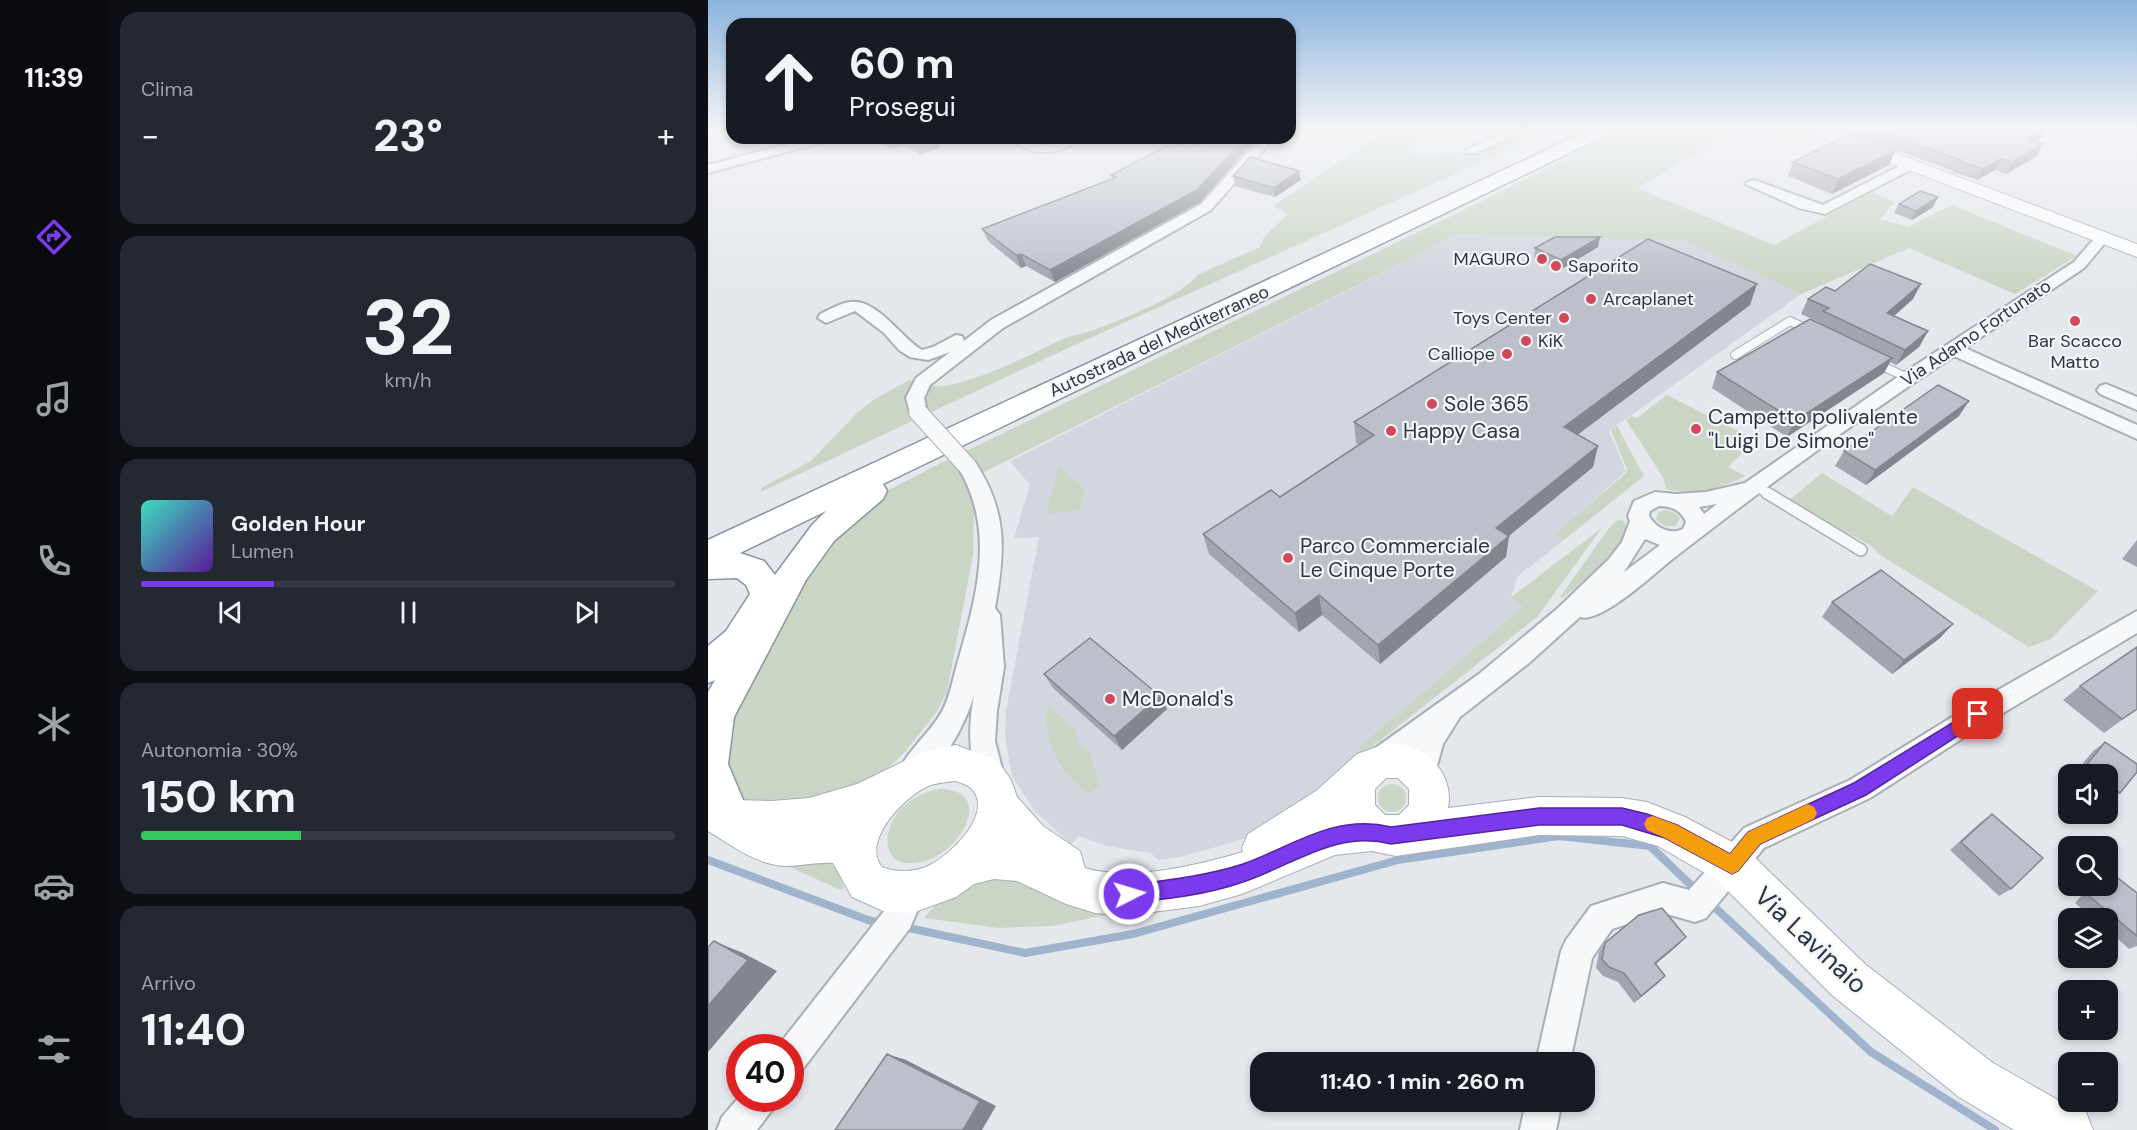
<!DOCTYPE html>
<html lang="it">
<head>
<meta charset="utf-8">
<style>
  body { margin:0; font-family:"DM Sans",sans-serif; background:#242831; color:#f1f3f6; height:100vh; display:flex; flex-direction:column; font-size:22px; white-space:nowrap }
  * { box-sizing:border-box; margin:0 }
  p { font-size:20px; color:#9ea1a6 }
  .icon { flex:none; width:33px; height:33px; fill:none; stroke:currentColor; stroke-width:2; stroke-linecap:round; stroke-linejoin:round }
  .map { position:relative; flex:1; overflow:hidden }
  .panel { display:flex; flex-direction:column; gap:12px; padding:12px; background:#0d0f14; width:600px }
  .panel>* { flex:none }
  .top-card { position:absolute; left:18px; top:18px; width:570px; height:126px; border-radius:18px; box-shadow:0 3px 9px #0003; background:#171b24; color:#f1f3f6; overflow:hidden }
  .controls { position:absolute; left:1350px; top:764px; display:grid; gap:12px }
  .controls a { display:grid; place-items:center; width:60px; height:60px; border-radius:12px; background:#171b24; box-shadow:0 3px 9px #0003; font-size:30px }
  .speed { position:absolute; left:18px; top:1034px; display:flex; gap:12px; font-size:30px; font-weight:700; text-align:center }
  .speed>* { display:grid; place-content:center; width:78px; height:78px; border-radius:50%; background:#171b24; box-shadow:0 3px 9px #0003; line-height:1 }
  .speed .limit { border:9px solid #d22; background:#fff; color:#111 }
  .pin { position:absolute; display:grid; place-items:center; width:51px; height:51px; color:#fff; margin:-26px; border-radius:12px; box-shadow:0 3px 9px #0006 }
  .me { position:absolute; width:66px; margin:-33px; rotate:85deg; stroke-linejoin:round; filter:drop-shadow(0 0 4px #0008) }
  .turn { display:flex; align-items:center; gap:21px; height:126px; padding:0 24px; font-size:27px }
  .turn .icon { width:78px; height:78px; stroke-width:2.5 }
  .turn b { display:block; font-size:42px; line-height:51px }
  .big { font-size:45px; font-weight:700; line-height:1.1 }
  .panel .card { flex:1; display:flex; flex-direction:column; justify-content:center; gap:9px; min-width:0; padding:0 21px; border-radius:18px; background:#242831 }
  .panel .dial { align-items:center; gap:0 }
  .dial b { font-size:78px; line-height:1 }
  .song { display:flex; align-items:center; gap:18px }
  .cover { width:72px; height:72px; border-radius:9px; background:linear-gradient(135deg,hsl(170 70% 55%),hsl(270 70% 35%)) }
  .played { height:6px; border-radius:3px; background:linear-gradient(90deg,#7c3aed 25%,#363941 25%) }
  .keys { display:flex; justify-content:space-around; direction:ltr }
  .heat { display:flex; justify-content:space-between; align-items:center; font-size:33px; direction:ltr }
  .charge { height:9px; border-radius:4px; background:linear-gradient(90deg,#34c759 30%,#363941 0) }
  .trip { position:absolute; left:542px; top:1052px; width:345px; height:60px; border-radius:18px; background:#171b24; box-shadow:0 3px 9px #0003; font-weight:700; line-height:60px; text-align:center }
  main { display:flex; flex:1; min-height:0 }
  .dock { display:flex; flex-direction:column; width:108px; justify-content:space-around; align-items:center; background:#090b0e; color:#9ea1a6 }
  .dock .icon { width:42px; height:42px }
  .dock .current { color:#7c3aed }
  .dock b { font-size:27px; color:#f1f3f6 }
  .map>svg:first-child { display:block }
  .built { fill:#d2d6de }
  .green { fill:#c9d6c5 }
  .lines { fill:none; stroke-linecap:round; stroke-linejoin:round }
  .stream { stroke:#9fb4cc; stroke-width:8 }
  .lane-far1-casing { stroke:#a9aeb7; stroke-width:10 }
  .lane-casing { stroke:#a9aeb7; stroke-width:14 }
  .street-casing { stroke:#a9aeb7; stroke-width:4 }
  .secondary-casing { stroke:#a9aeb7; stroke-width:2 }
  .highway-casing { stroke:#8b94a3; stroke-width:3 }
  .lane-far1 { stroke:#f7f8fa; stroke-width:8 }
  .lane { stroke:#f7f8fa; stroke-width:11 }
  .street { fill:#f7f8fa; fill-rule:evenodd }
  .secondary { fill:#fff; fill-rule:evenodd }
  .highway { fill:#fff; fill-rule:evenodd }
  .street-bridge-casing { stroke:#a9aeb7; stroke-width:20; stroke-linecap:butt }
  .street-bridge { stroke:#f7f8fa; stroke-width:18 }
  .wall { fill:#a1a5ae }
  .shaded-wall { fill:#83868d }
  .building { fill:#bbc0ca; stroke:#83868d; stroke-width:1.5 }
  .route { fill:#7c3aed; stroke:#51269a; stroke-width:1.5 }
  .slow { fill:#f59e0b }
  .poi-dot { fill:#d1495b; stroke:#f4f6f9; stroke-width:2 }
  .labels { text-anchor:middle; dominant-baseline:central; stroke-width:4.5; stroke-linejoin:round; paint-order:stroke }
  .far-poi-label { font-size:18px; fill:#2b3445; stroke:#f4f6f9; text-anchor:end }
  .far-street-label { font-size:18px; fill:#2b3445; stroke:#f4f6f9 }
  .poi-label { font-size:21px; fill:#2b3445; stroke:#f4f6f9; text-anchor:start }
  .near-street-label { font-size:26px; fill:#2b3445; stroke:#f4f6f9 }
</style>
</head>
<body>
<main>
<nav class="dock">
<b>11:39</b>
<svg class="icon current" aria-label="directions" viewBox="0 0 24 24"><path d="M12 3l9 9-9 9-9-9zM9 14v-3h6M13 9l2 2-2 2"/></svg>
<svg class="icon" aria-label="music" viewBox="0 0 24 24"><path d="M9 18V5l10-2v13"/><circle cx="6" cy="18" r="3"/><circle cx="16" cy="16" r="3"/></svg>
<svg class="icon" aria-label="phone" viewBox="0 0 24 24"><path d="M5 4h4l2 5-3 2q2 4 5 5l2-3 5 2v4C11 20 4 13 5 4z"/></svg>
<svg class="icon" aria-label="climate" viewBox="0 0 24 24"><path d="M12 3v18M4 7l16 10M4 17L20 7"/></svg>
<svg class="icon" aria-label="car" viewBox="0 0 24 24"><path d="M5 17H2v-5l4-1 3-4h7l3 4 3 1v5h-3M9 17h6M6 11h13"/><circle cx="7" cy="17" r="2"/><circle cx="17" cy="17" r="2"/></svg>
<svg class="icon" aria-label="filters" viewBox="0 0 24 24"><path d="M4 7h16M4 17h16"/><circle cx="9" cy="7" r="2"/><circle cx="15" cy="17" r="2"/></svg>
</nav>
<section class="panel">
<div class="card"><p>Clima</p>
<div class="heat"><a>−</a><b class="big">23°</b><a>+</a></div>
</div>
<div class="card dial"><b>32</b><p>km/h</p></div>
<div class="card">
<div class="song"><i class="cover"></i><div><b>Golden Hour</b><p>Lumen</p></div></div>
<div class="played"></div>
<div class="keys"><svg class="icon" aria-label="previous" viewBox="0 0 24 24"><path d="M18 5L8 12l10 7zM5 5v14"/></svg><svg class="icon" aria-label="pause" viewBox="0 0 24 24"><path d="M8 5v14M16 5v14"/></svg><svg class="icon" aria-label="next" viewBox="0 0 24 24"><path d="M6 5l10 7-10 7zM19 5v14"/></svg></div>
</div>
<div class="card"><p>Autonomia · 30%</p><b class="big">150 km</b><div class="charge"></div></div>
<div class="card"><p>Arrivo</p><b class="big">11:40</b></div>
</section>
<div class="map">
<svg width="1429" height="1130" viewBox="0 0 1429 1130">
  <rect width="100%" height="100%" fill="#e4e7ec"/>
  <path class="built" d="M751 234 977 241 1093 294 901 431 918 471 847 535 856 540 810 576 803 597 816 607 651 748 655 754 584 809 539 838 476 856 450 860 443 853 399 846 371 836 363 844 328 812 304 777 297 735 298 711 331 537 306 538 322 485 302 461Z"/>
  <path class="green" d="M685 127H724L698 152 716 159 778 148 835 127H851L371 343 53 492V488L103 461 150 412 167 399 201 380C211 382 226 388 237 386 279 378 319 356 357 338 364 335 372 335 379 332 404 324 476 296 489 275L552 247 556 237 580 214 565 206Z
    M921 127H984L1014 138 929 188 1066 245 1164 192 1187 202 1172 219 1200 227 1244 205 1369 256 1307 294 1201 248 1093 294 977 241 751 234 258 481 266 512 265 555 239 692 228 713 195 754 175 772 135 795 51 810 30 796 13 763 16 725 99 567 154 504 225 467 764 206Z
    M959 395 1048 440 1020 467 1038 476C1007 489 991 496 958 489L955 477 918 420 924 416 929 418Z
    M909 426 936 476 856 540 846 535 918 473 919 469 903 430Z
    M351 466 377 490 372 510 338 514Z
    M1114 473 1184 516 1205 487 1390 591 1343 639 1321 647 1172 555 1162 545 1080 501Z
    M959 510 967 513 972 518 968 526H957L948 520 950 512Z
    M910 520 916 521 918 526C910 557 878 579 854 598L852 597 901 528Z
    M894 528 829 617 655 754 650 748 815 607 803 597Z
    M342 707 368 730 369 741 382 753 392 787 379 793C351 771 338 745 338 710Z
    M670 798a14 14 0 1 1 28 0a14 14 0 1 1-28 0Z
    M230 789C292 788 250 860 207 863 170 866 175 827 194 808 204 798 216 792 230 789Z
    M118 860C130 867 132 876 136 888L133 890 79 866Z
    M296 876 412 912 344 926 290 928 216 918C234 895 267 878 296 876Z"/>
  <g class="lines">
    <path class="stream" d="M0 860 160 920 174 923
      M1002 903 1163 1052 1287 1130
      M196 927 317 953 425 934 690 860 851 836 942 846 990 892"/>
    <defs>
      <path id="lane-far1" d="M1027 355 1082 321 1103 331
        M1168 363 1200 378
        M1047 486 1062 495"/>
      <path id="lane" d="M1059 493 1153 550"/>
      <path id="street" d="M810 127H825L768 153H760L758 150Z
        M102 138H122L120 141 0 173V165Z
        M302 138H317L336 145 356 138H371C353 157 320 156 302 138Z
        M553 138H566L503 210 295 328 222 385 216 398 219 412 217 416H203L198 398 208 378 242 352 220 360 202 357 191 350 176 333 147 311 118 323 110 318 112 314C121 310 132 303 142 302 169 298 193 338 214 350L225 347 248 335 254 336 256 341 283 320 493 204Z
        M1203 160 1209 164 1208 167 1117 214 1091 208 1037 184 1044 180 1049 181 1115 205Z
        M1395 233 1402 237 1376 268 1257 348 1429 425V439L1246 356C1149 420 1053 490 962 561 945 575 892 624 872 617L821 663 752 717 735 744 724 784 714 788 704 784 700 775 707 749 679 772 669 776 659 772 655 763 659 754 771 674 850 608 901 559 914 542 922 521 920 516 926 501 947 492 968 494 998 492 1037 483 1194 374 1366 262 1390 234ZM1009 504 996 514 991 507ZM951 506C963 506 973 510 978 522L975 529C962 535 948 528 941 516L942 511ZM937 539 952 545 916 572Z
        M1398 384 1429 397V410L1392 394 1389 390 1392 386Z
        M260 460 267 462C300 512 297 551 287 608L292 615 296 667 289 711 287 741 297 780 293 789 283 793 273 789C260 759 260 727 266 695 258 723 232 774 204 785L194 781 190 772C200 750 221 734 233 713 242 698 245 678 250 661 269 595 288 530 250 467L253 462Z
        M1429 611V633L1280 722 1162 798 1056 848 998 918 987 922 955 913 904 929 884 958 862 1062H828L853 951 858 940 883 906 955 883 981 890 1036 828 1142 780 1262 706Z
        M202 878 213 882 217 893 202 928 94 1070 82 1075V1047L70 1046 180 906 191 882Z
        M32 1096V1098H70L64 1110 49 1130H9L14 1117Z
        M818 1101H854L848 1130H812Z"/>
      <path id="secondary" d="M1096 127H1118L1429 244V257L1098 131Z
        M680 743C715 742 747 772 740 808L831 797 914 798 939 802 977 817 1039 850 1157 964 1285 1063 1357 1104 1378 1112 1385 1130H1306L1251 1097 1125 996 1009 880 950 846 914 836 831 835 688 856 664 851 627 855 534 894 491 906 421 915 387 913 358 904 309 881 286 879 266 884 248 897 204 913 175 911 144 897 125 863C109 862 93 866 77 866 49 865 23 845 0 831V790L22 800 64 801 101 798 149 784 215 752 248 745 290 761 303 780 309 797 335 826 372 851 377 868C423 882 490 865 535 852L534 848 540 834 608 791 649 754ZM678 778H690L701 789V805L691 815H677L667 805V789ZM248 781C253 783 260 785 264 789 286 814 242 856 220 866 207 872 188 873 174 867 153 841 196 797 220 786 228 783 238 782 248 781Z"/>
      <path id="highway" d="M888 127H910L907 131 175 484 179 491 175 499 126 541 98 580 26 717 20 764 43 819 37 833 22 839 7 833 0 816V692L7 680 0 683V646L18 631 42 594 38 585 29 578 0 579V540ZM118 511 104 525 67 575 56 561 32 553Z"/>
    </defs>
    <use href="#lane-far1" class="lane-far1-casing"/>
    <use href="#lane" class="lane-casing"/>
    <use href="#street" class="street-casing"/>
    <use href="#secondary" class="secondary-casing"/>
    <use href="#highway" class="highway-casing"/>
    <use href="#lane-far1" class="lane-far1"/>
    <use href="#lane" class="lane"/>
    <use href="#street" class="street"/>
    <use href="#secondary" class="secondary"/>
    <use href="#highway" class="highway"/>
    <defs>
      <path id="street-bridge" d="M210 412 260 467"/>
    </defs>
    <use href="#street-bridge" class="street-bridge-casing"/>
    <use href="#street-bridge" class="street-bridge"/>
  </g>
  <path class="wall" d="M1123 127H1308L1337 130 1330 141 1329 142V156L1298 174 1287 170 1269 180 1245 172 1246 171Z
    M1132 137 1187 151 1181 165 1124 194 1080 176 1085 162 1131 139Z
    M167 138H226L232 148 211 155 197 145 182 149Z
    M324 138H354L336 143Z
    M472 145 508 147 543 145 492 202 347 282 318 266 313 268 280 241 274 229 404 179 403 175Z
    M591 171 593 180 567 197 527 186 525 176Z
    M1191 204 1225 207 1204 220 1186 213Z
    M890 247 852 270 826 258 827 248Z
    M1127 291 1205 299 1186 316 1220 331 1211 347 1188 365 1182 362 1176 373 1079 437 1004 388 1009 372 1110 323 1111 322 1093 314 1100 299Z
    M1042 305 869 435 890 446 885 467 801 536 798 557 672 664 614 615 591 632 501 554 495 534 572 497 651 445 648 443 646 422Z
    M1251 416 1158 485 1127 466 1136 451Z
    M1429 540V567L1414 559Z
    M1124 602 1232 638 1184 674 1114 617Z
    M336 674 452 696 459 709 414 750 345 688Z
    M1372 686 1429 709 1396 733 1355 700Z
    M1397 742 1412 793 1400 801V774H1366L1385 751Z
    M1284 814 1303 889 1291 896 1242 850 1273 822Z
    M1402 872 1429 893V946L1421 949 1400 930V918H1385L1367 903 1383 885H1400V873Z
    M978 937 969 946 948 964 957 976 949 984 926 1003 910 982 895 976 888 968 891 952 897 943Z"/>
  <path class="shaded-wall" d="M1337 130 1330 141 1313 150 1319 139Z
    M184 138H193L197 145 182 149 178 140Z
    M334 138H354L336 143Z
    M537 138H541L543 145 492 202 347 282 342 270Z
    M228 139 232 148 211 155 207 146Z
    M1335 144 1329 156 1298 174 1304 162Z
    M1187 151 1181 165 1124 194 1130 179Z
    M1293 159 1287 170 1269 180 1275 169Z
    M591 171 593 180 567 197 566 188Z
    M1230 197 1225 207 1204 220 1208 211Z
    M892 237 890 247 852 270 853 260Z
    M313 254 318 266 313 268 308 255Z
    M1049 284 1042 305 852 448 856 427Z
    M1213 284 1205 299 1171 329 1179 313Z
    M1220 331 1211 347 1188 365 1197 350Z
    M1184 358 1176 373 1079 437 1087 421Z
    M1261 401 1251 416 1158 485 1167 470Z
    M890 446 885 467 786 548 788 528Z
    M801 536 798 557 672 664 670 645Z
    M611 595 614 615 591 632 587 613Z
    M1245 624 1232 638 1184 674 1196 660Z
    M452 696 459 709 414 750 406 736Z
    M978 937 969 946 939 971 947 963Z
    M6 941 35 953 69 971 0 1052V1006Z
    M957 976 949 984 926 1003 933 996Z
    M179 1054 198 1060 288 1106 274 1130H255Z"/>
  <path class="building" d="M1158 127H1325L1337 130 1319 139 1335 144 1304 162 1293 159 1275 169 1251 161 1253 160Z
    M1140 134 1187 151 1130 179 1085 162 1134 138 1132 137Z
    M196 138H226L228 139 207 146Z
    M516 138H537L489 190 342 270 313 254 308 255 274 229 409 177 403 175 466 142 472 145 478 142 487 146 493 143 508 147Z
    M542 157 591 171 566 188 525 176Z
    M1212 191 1230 197 1208 211 1191 204Z
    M847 237H892L853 260 827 248Z
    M940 239 1049 284 856 427 890 446 788 528 801 536 670 645 611 595 587 613 495 534 563 490 572 497 666 435 646 422Z
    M1162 264 1213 284 1179 313 1220 331 1197 350 1115 311 1121 308 1100 299 1118 287 1127 291Z
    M1102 319 1184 358 1087 421 1009 372Z
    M1230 385 1261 401 1167 470 1136 451Z
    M1173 570 1245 624 1196 660 1124 602Z
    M382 638 452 696 406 736 336 674Z
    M1429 647V709L1414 719 1372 686Z
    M1397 742 1429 764V772L1412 793 1400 785V774H1385L1376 768Z
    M1284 814 1335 858 1303 889 1253 842Z
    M1402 872 1429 893V936L1381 896 1391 885H1400V874Z
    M954 908 978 937 947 963 957 976 933 996 916 973 901 967 894 959 897 943 931 915Z
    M6 941 40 960 0 1006V947Z
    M179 1054 272 1101 255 1130H127Z"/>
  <linearGradient id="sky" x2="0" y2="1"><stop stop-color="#8bb4dd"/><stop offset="0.45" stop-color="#f3f4f6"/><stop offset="1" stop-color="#f3f4f6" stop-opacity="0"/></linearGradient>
  <rect width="1429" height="285" fill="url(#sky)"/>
  <path class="route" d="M1270 707 1276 709 1278 714 1276 719 1158 795 1052 844 1030 871 1024 874 957 838 914 825H831L683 844C627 830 586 865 535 882 498 895 459 899 421 903L415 900 412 894 415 887 421 885C459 880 498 876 535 864 585 846 627 813 683 827L831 808H914L939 814 969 825 1022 854 1040 832 1146 783Z"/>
  <path class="slow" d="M1100 804 1106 807 1109 813 1106 819 1052 844 1030 871 1024 874 957 838 939 830 936 824 939 818 945 816 969 825 1022 854 1040 832Z"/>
  <g class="poi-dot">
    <circle cx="834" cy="259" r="6"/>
    <circle cx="848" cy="266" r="6"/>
    <circle cx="883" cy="299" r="6"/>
    <circle cx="856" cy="318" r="6"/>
    <circle cx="1367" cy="321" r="6"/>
    <circle cx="818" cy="341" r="6"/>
    <circle cx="799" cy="354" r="6"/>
    <circle cx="724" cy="404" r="6"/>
    <circle cx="988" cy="429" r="6"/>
    <circle cx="683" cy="431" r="6"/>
    <circle cx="580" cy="558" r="6"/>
    <circle cx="402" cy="699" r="6"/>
  </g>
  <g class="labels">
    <g class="far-poi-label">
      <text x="822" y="259">MAGURO</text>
      <text x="860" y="266" text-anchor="start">Saporito</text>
      <text x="895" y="299" text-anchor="start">Arcaplanet</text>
      <text x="844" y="318">Toys Center</text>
      <text x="830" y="341" text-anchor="start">KiK</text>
      <text x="1367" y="341" text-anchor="middle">Bar Scacco<tspan x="1367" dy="21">Matto</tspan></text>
      <text x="787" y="354">Calliope</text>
    </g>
    <g class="far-street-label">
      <text transform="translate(1268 333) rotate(-34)">Via Adamo Fortunato</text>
      <text transform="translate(451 341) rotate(-25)">Autostrada del Mediterraneo</text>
    </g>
    <g class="poi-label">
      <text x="736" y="404">Sole 365</text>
      <text x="1000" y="417">Campetto polivalente<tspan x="1000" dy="24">"Luigi De Simone"</tspan></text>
      <text x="695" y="431">Happy Casa</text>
      <text x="592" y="546">Parco Commerciale<tspan x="592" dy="24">Le Cinque Porte</tspan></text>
      <text x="414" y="699">McDonald's</text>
    </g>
    <g class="near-street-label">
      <text transform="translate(1103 940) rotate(43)">Via Lavinaio</text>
    </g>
  </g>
</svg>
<div class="controls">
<a><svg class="icon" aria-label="sound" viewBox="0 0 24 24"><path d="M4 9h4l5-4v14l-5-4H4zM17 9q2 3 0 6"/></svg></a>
<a><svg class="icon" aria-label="search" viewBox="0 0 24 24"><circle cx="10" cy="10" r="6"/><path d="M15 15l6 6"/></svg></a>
<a><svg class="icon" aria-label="layers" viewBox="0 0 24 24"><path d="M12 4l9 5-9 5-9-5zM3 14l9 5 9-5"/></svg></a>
<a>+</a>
<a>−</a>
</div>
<div class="speed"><div class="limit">40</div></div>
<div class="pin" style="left:1270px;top:714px;background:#d93025"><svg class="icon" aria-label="arrive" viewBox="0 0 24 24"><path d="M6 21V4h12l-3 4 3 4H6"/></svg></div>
<svg class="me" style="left:421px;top:894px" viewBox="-20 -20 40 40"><circle r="17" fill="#7c3aed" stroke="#fff" stroke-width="3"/><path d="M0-11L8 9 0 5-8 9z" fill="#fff"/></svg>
<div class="trip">11:40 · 1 min · 260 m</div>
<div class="top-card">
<div class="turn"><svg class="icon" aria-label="ahead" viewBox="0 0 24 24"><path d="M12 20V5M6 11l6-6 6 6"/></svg><div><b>60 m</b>Prosegui</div></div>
</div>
</div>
</main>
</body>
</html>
